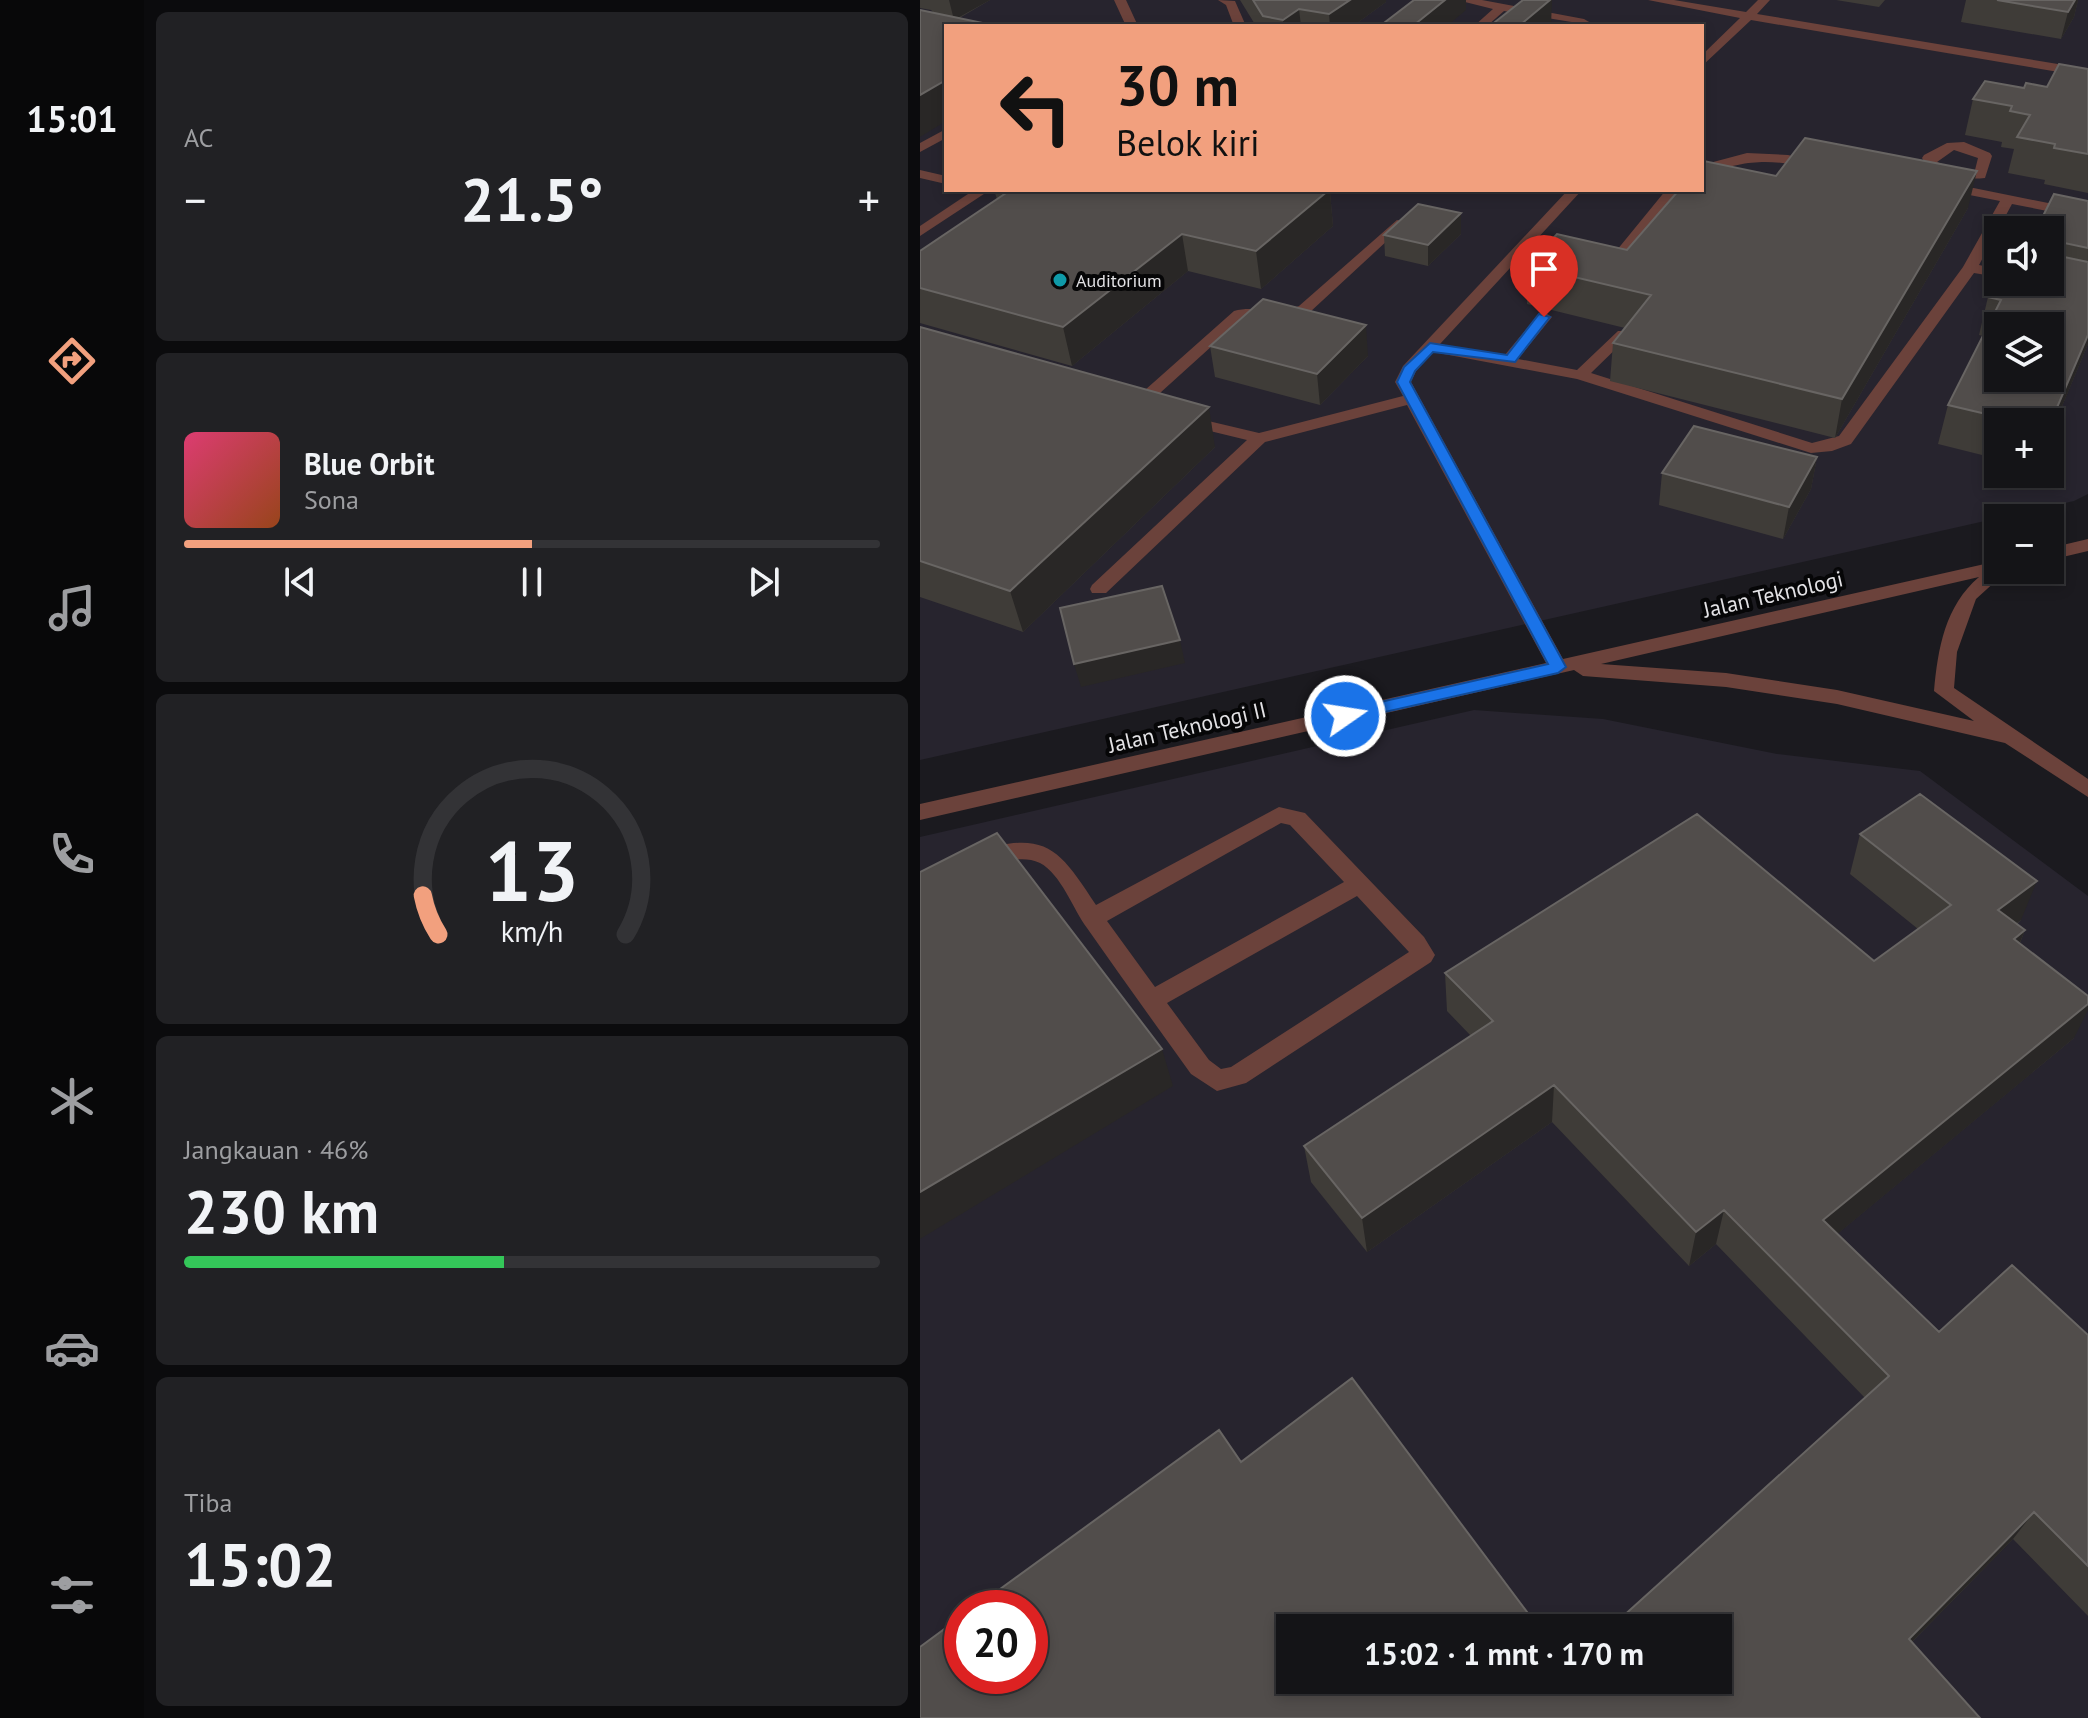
<!DOCTYPE html>
<html lang="id">
<head>
<meta charset="utf-8">
<style>
  body { margin:0; font-family:"PT Sans",sans-serif; background:#212124; color:#f1f3f6; height:100vh; display:flex; flex-direction:column; font-size:30px; white-space:nowrap }
  * { box-sizing:border-box; margin:0 }
  p { font-size:26px; color:#9d9ea1 }
  .icon { flex:none; width:44px; height:44px; fill:none; stroke:currentColor; stroke-width:2; stroke-linecap:round; stroke-linejoin:round }
  .map { position:relative; flex:1; overflow:hidden }
  .sheet { display:flex; flex-direction:column; gap:12px; padding:12px; background:#0b0b0d; width:776px }
  .sheet>* { flex:none }
  .hud { position:absolute; left:24px; top:24px; width:760px; height:168px; border-radius:0px; box-shadow:0 4px 12px #0003,0 0 0 2px #333336; background:#f2a07e; color:#111; overflow:hidden }
  .buttons { position:absolute; left:1064px; top:216px; display:grid; gap:16px }
  .buttons a { display:grid; place-items:center; width:80px; height:80px; border-radius:0px; background:#141417; box-shadow:0 4px 12px #0003,0 0 0 2px #333336; font-size:40px }
  .speed { position:absolute; left:24px; top:1590px; display:flex; gap:16px; font-size:40px; font-weight:700; text-align:center }
  .speed>* { display:grid; place-content:center; width:104px; height:104px; border-radius:50%; background:#141417; box-shadow:0 4px 12px #0003,0 0 0 2px #333336; line-height:1 }
  .speed .limit { border:12px solid #d22; background:#fff; color:#111 }
  .pin { position:absolute; display:grid; place-items:center; width:68px; height:68px; color:#fff; margin:-82px -34px; border-radius:50% 50% 50% 0; rotate:-45deg; box-shadow:0 0 8px #0007 }
  .pin .icon { rotate:45deg }
  .me { position:absolute; width:88px; margin:-44px; rotate:77deg; stroke-linejoin:round; filter:drop-shadow(0 0 6px #0008) }
  .turn { display:flex; align-items:center; gap:28px; height:168px; padding:0 40px; font-size:36px }
  .turn .icon { width:104px; height:104px; stroke-width:2.5 }
  .turn b { display:block; font-size:56px; line-height:68px }
  .big { font-size:60px; font-weight:700; line-height:1.1 }
  .sheet .tile { flex:1; display:flex; flex-direction:column; justify-content:center; gap:12px; min-width:0; padding:0 28px; border-radius:12px; background:#212124 }
  .sheet .dial { align-items:center; gap:0 }
  .dial svg { height:208px; overflow:visible; fill:none; stroke:#333336; stroke-width:7; stroke-linecap:round; text-anchor:middle }
  .dial text { fill:#f1f3f6; stroke:none }
  .song { display:flex; align-items:center; gap:24px }
  .cover { width:96px; height:96px; border-radius:12px; background:linear-gradient(135deg,hsl(340 70% 55%),hsl(20 70% 35%)) }
  .played { height:8px; border-radius:4px; background:linear-gradient(90deg,#f2a07e 50%,#333336 50%) }
  .keys { display:flex; justify-content:space-around; direction:ltr }
  .heat { display:flex; justify-content:space-between; align-items:center; font-size:44px; direction:ltr }
  .charge { height:12px; border-radius:6px; background:linear-gradient(90deg,#34c759 46%,#333336 0) }
  .trip { position:absolute; left:356px; top:1614px; width:456px; height:80px; border-radius:0px; background:#141417; box-shadow:0 4px 12px #0003,0 0 0 2px #333336; font-weight:700; line-height:80px; text-align:center }
  main { display:flex; flex:1; min-height:0 }
  .tab-bar { display:flex; flex-direction:column; width:144px; justify-content:space-around; align-items:center; background:#080809; color:#9d9ea1 }
  .tab-bar .icon { width:56px; height:56px }
  .tab-bar .on { color:#f2a07e }
  .tab-bar b { font-size:36px; color:#f1f3f6 }
  .map>svg:first-child { display:block }
  .built { fill:#27242e; fill-rule:evenodd }
  .lines { fill:none; stroke-linecap:round; stroke-linejoin:round }
  .service { fill:#6b423b; fill-rule:evenodd }
  .wall { fill:#3f3c38 }
  .shaded-wall { fill:#292726 }
  .building { fill:#514d4b; stroke:#686563; stroke-width:2; fill-rule:evenodd }
  .route { fill:#1a73e8; stroke:#114b97; stroke-width:2 }
  .culture-dot { fill:#0f9aa8; stroke:#060607; stroke-width:3 }
  .labels { text-anchor:middle; dominant-baseline:central; stroke-width:8; stroke-linejoin:round; paint-order:stroke }
  .far-poi-label { font-size:18px; fill:#e3e2e5; stroke:#060607; text-anchor:start }
  .street-label { font-size:22px; fill:#e3e2e5; stroke:#060607 }
</style>
</head>
<body>
<main>
<nav class="tab-bar">
<b>15:01</b>
<svg class="icon on" aria-label="directions" viewBox="0 0 24 24"><path d="M12 3l9 9-9 9-9-9zM9 14v-3h6M13 9l2 2-2 2"/></svg>
<svg class="icon" aria-label="music" viewBox="0 0 24 24"><path d="M9 18V5l10-2v13"/><circle cx="6" cy="18" r="3"/><circle cx="16" cy="16" r="3"/></svg>
<svg class="icon" aria-label="phone" viewBox="0 0 24 24"><path d="M5 4h4l2 5-3 2q2 4 5 5l2-3 5 2v4C11 20 4 13 5 4z"/></svg>
<svg class="icon" aria-label="climate" viewBox="0 0 24 24"><path d="M12 3v18M4 7l16 10M4 17L20 7"/></svg>
<svg class="icon" aria-label="car" viewBox="0 0 24 24"><path d="M5 17H2v-5l4-1 3-4h7l3 4 3 1v5h-3M9 17h6M6 11h13"/><circle cx="7" cy="17" r="2"/><circle cx="17" cy="17" r="2"/></svg>
<svg class="icon" aria-label="filters" viewBox="0 0 24 24"><path d="M4 7h16M4 17h16"/><circle cx="9" cy="7" r="2"/><circle cx="15" cy="17" r="2"/></svg>
</nav>
<section class="sheet">
<div class="tile"><p>AC</p>
<div class="heat"><a>−</a><b class="big">21.5°</b><a>+</a></div>
</div>
<div class="tile">
<div class="song"><i class="cover"></i><div><b>Blue Orbit</b><p>Sona</p></div></div>
<div class="played"></div>
<div class="keys"><svg class="icon" aria-label="previous" viewBox="0 0 24 24"><path d="M18 5L8 12l10 7zM5 5v14"/></svg><svg class="icon" aria-label="pause" viewBox="0 0 24 24"><path d="M8 5v14M16 5v14"/></svg><svg class="icon" aria-label="next" viewBox="0 0 24 24"><path d="M6 5l10 7-10 7zM19 5v14"/></svg></div>
</div>
<div class="tile dial"><svg viewBox="0 0 100 80">
<path d="M14 69A42 42 0 1 1 86 69"/>
<path d="M14 69A42 42 0 0 1 8 54" stroke="#f2a07e"/>
<text x="50" y="56" font-size="32" font-weight="700">13</text>
<text x="50" y="72" font-size="11">km/h</text>
</svg></div>
<div class="tile"><p>Jangkauan · 46%</p><b class="big">230 km</b><div class="charge"></div></div>
<div class="tile"><p>Tiba</p><b class="big">15:02</b></div>
</section>
<div class="map">
<svg width="1168" height="1718" viewBox="0 0 1168 1718">
  <rect width="100%" height="100%" fill="#1b1a1f"/>
  <path class="built" d="M0 0H1168V494L1154 501 0 760ZM26 26H782V190H26ZM1078 230H1130V282H1078ZM1078 326H1130V378H1078ZM1078 422H1130V474H1078Z
    M554 710 683 719 857 754 1000 771 1168 896V1718H0V837ZM42 1608H110V1676H42ZM370 1628H798V1680H370Z"/>
  <g class="lines">
    <path class="service" d="M194 0H206L218 26H206Z
      M298 0 315 1 326 26H314L306 5Z
      M537 0H562L664 19 676 26 584 11 567 26H554L573 9Z
      M728 0H754L826 12 838 0H850L837 14 1168 69V77L831 20 782 66V55L820 18Z
      M26 129V138L0 152V143Z
      M1027 143 1044 142 1070 153 1072 156 1065 178C1045 180 1012 177 1002 158L1004 155ZM1034 150 1058 158 1055 170 1030 167 1017 162Z
      M827 153 868 155 907 165 900 169C846 159 834 159 782 174V165Z
      M0 170 26 176V184L0 178Z
      M1024 182 1168 211V219L1092 204 1059 265 1078 269V277L1054 273 931 444 912 451 891 453 657 379 513 352 496 371 491 382 643 659 1078 561V570H1088L1056 599 1037 652 1034 688 1168 779V797L1085 743 917 704 806 687 663 676 654 670 0 820V804L626 663 487 405 345 442 186 593H172L170 589 172 585 327 440 257 423 255 420 257 417 263 415 339 433 483 396 475 382 483 366 648 190H662L520 344 584 356 619 314 624 312 632 317 598 359 657 370 698 331H708V337L671 373 892 443 919 436 1043 267 1080 201 1019 189 1017 186ZM1059 577C1025 606 1018 648 1014 691L1054 721 917 690 806 673 681 664Z
      M54 190H70L0 236V226Z
      M746 190H760L702 261 700 279H690L688 261Z
      M477 220 482 221V227L389 313 368 319 324 317 219 412H207V406L314 311C335 305 359 316 379 306Z
      M1168 539V551L1130 560V548Z
      M359 807 385 813 504 937 515 955 511 962 326 1083 297 1091 271 1074C236 1025 201 977 167 928 153 909 141 874 120 863 95 852 74 870 53 864L50 858 53 852C126 830 138 847 176 905ZM361 823 370 825 424 882 235 987 187 921ZM437 896 489 952 311 1067 301 1069 289 1060 247 1003Z"/>
  </g>
  <path class="wall" d="M0 0H70L26 26 11 10 0 8Z
    M320 0H466V2L433 26H336Z
    M916 0H965L959 7Z
    M1046 0H1158L1154 17 1141 39 1041 22Z
    M1168 69V193L1124 184 1125 180 1088 173 1094 149 1081 147 1082 142 1045 135 1053 99 1104 88 1127 87Z
    M856 176 1048 208 915 438 690 381 693 343 705 328 607 304V266L707 250Z
    M74 190H413L410 192 413 226 341 289 268 271 152 366 0 323V251L77 199Z
    M1168 201V344L1130 435V422H1078V459L1018 444 1028 405 1063 336 1059 335 1068 297 1130 282V230Z
    M541 213V234L508 266 465 256 464 235Z
    M0 327 295 447 103 632 0 597Z
    M290 346 448 356 400 405 295 377Z
    M897 457 891 489 863 539 739 505 742 473Z
    M940 834 1101 920 1097 924 1105 930 1100 943 1154 1038 917 1234 1019 1332 1168 1335V1616L1093 1539 992 1642 1060 1718 370 1680H798L945 1398 796 1244 769 1266 632 1122 447 1252 391 1182 384 1146 551 1036 527 1011 525 973 954 961 998 929 930 874Z"/>
  <path class="shaded-wall" d="M29 0H70L34 20Z
    M430 0H466V2L433 26H410L409 14Z
    M525 0H546V10L527 26H494V25Z
    M630 0H632L631 26H599Z
    M1155 0H1158L1154 17 1141 39 1148 12Z
    M379 9 381 26H363V20Z
    M26 80V121L0 137V95Z
    M1057 171 1048 208 915 438 922 399Z
    M401 190H413L410 192 413 226 341 289 336 251Z
    M541 213V234L508 266V245Z
    M262 234 268 271 152 366 143 327Z
    M446 325 448 356 400 405 397 374Z
    M1168 335V344L1130 435V424Z
    M289 407 295 447 103 632 90 591Z
    M897 457 891 489 863 539 869 507Z
    M260 640 265 663 161 687 154 664Z
    M1117 881 1101 920 1063 948 1078 910Z
    M1105 930 1089 969 1094 939Z
    M1168 1004V1010L1154 1038 892 1255 903 1220Z
    M242 1049 253 1086 0 1239V1192Z
    M634 1085 632 1122 447 1252 442 1218Z
    M804 1210 796 1244 769 1266 776 1232Z
    M1114 1512 1093 1539 972 1662 989 1639Z"/>
  <path class="building" d="M333 0H430L409 14 379 9 363 20 343 16Z
    M494 0H525L494 25 502 26H460Z
    M603 0H630L599 26H570Z
    M1077 0H1155L1148 12Z
    M0 10 77 26H26V80L0 95Z
    M1139 64 1168 69V154L1134 148 1135 144 1097 137 1110 115 1090 111 1092 106 1053 99 1065 81 1104 88 1106 83 1127 87Z
    M885 138 1057 171 922 399 693 343 731 295 607 266 637 234 707 250 759 190H782V163L784 161 856 176Z
    M84 190H409L336 251 262 234 143 327 0 288V251L89 191Z
    M1134 194 1168 201V248L1130 240V230H1116Z
    M498 204 541 213 508 245 464 235Z
    M1130 254 1168 262V335L1130 424V422H1100L1028 405 1081 300 1068 297 1078 279V282H1130ZM1078 326H1130V378H1078Z
    M343 299 446 325 397 374 290 346Z
    M0 327 289 407 90 591 0 561Z
    M774 426 897 457 869 507 742 473Z
    M242 586 260 640 154 664 140 608Z
    M1000 794 1117 881 1078 910 1105 930 1094 939 1168 996V1004L903 1220 1019 1332 1092 1265 1168 1335V1566L1114 1512 989 1639 1060 1718H0V1647L42 1616V1676H110V1608H54L299 1430 321 1462 432 1378 619 1628H370V1680H798V1628H690L969 1376 804 1210 776 1232 634 1085 442 1218 384 1146 573 1021 525 973 777 814 954 961 1031 905 940 834Z
    M77 833 242 1049 0 1192V872Z"/>
  <path class="route" d="M619 314 630 317 595 362 513 352 495 371 490 382 646 667 638 673 425 721 419 720 417 716 425 710 628 664 477 382 484 367 510 343 587 355Z"/>
  <circle class="culture-dot" cx="140" cy="280" r="8"/>
  <g class="labels">
    <g class="far-poi-label">
      <text x="156" y="280">Auditorium</text>
    </g>
    <g class="street-label">
      <text transform="translate(853 594) rotate(-13)">Jalan Teknologi</text>
      <text transform="translate(267 727) rotate(-13)">Jalan Teknologi II</text>
    </g>
  </g>
</svg>
<div class="buttons">
<a><svg class="icon" aria-label="sound" viewBox="0 0 24 24"><path d="M4 9h4l5-4v14l-5-4H4zM17 9q2 3 0 6"/></svg></a>
<a><svg class="icon" aria-label="layers" viewBox="0 0 24 24"><path d="M12 4l9 5-9 5-9-5zM3 14l9 5 9-5"/></svg></a>
<a>+</a>
<a>−</a>
</div>
<div class="speed"><div class="limit">20</div></div>
<div class="pin" style="left:624px;top:317px;background:#d93025"><svg class="icon" aria-label="arrive" viewBox="0 0 24 24"><path d="M6 21V4h12l-3 4 3 4H6"/></svg></div>
<svg class="me" style="left:425px;top:716px" viewBox="-20 -20 40 40"><circle r="17" fill="#1a73e8" stroke="#fff" stroke-width="3"/><path d="M0-11L8 9 0 5-8 9z" fill="#fff"/></svg>
<div class="trip">15:02 · 1 mnt · 170 m</div>
<div class="hud">
<div class="turn"><svg class="icon" aria-label="left" viewBox="0 0 24 24"><path d="M17 20v-9H6M10 6l-5 5 5 5"/></svg><div><b>30 m</b>Belok kiri</div></div>
</div>
</div>
</main>
</body>
</html>
